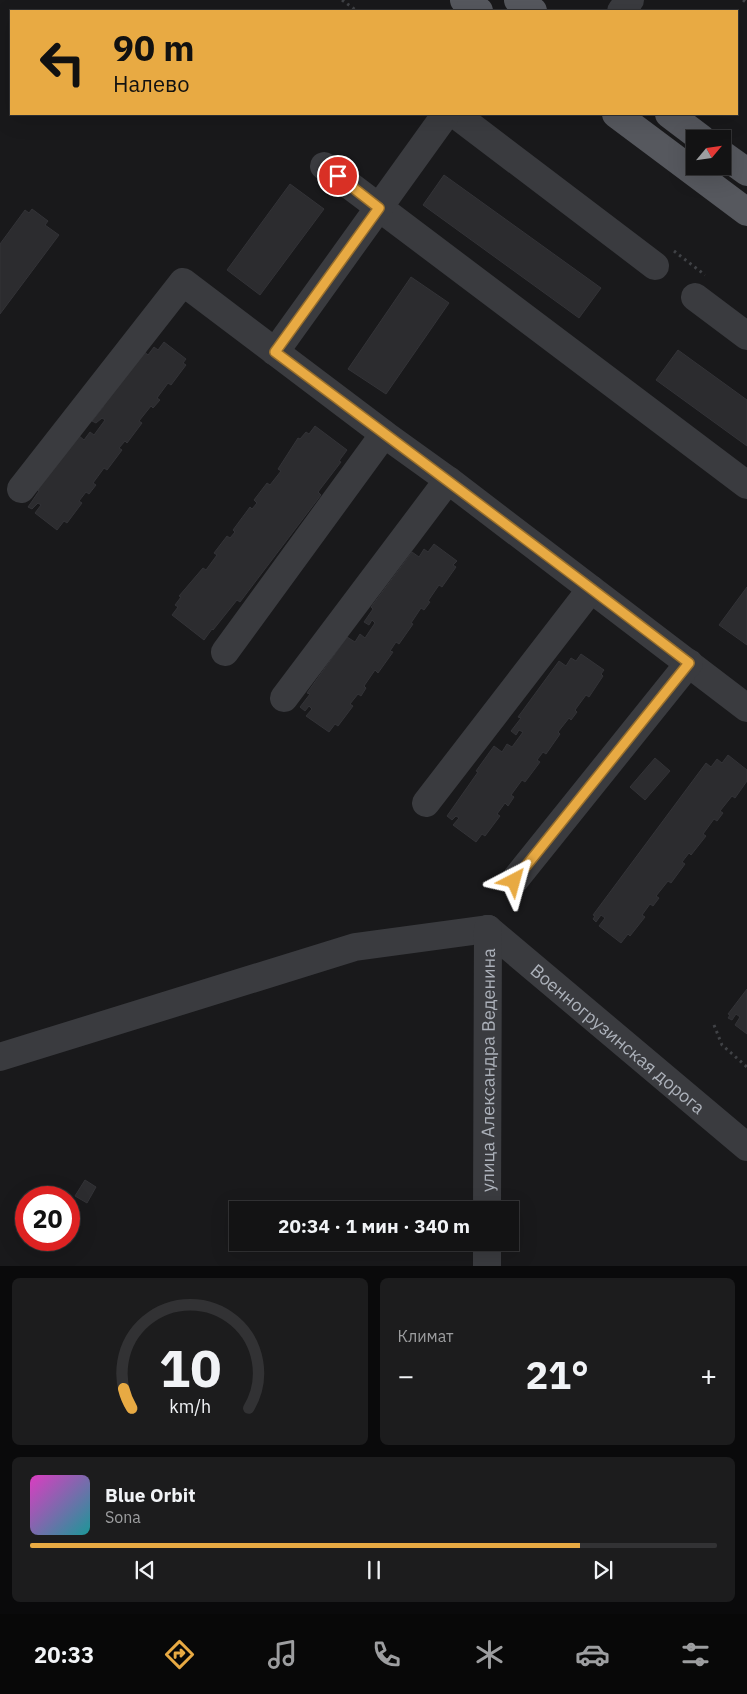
<!DOCTYPE html>
<html lang="ru">
<head>
<meta charset="utf-8">
<style>
  body { margin:0; font-family:"IBM Plex Sans",sans-serif; background:#1c1c1d; color:#f1f3f6; height:100vh; display:flex; flex-direction:column; font-size:19px; white-space:nowrap }
  * { box-sizing:border-box; margin:0 }
  p { font-size:16px; color:#9d9ea0 }
  .icon { flex:none; width:28px; height:28px; fill:none; stroke:currentColor; stroke-width:2; stroke-linecap:round; stroke-linejoin:round }
  .map { position:relative; height:1266px; overflow:hidden }
  .panel { display:flex; flex-direction:column; gap:12px; padding:12px; background:#0a0a0b; flex:1 }
  .panel>* { flex:none }
  .guide { position:absolute; left:10px; top:10px; width:728px; height:105px; border-radius:0px; box-shadow:0 5px 20px #0002,0 0 0 1px #323234; background:#e8aa43; color:#111; overflow:hidden }
  .needle { width:32px; rotate:61deg }
  .fabs { position:absolute; left:686px; top:130px; display:grid; gap:10px }
  .fabs a { display:grid; place-items:center; width:45px; height:45px; border-radius:0px; background:#131314; box-shadow:0 5px 20px #0002,0 0 0 1px #323234; font-size:25px }
  .speed { position:absolute; left:15px; top:1186px; display:flex; gap:10px; font-size:25px; font-weight:700; text-align:center }
  .speed>* { display:grid; place-content:center; width:65px; height:65px; border-radius:50%; background:#131314; box-shadow:0 5px 20px #0002,0 0 0 1px #323234; line-height:1 }
  .speed .limit { border:8px solid #d22; background:#fff; color:#111 }
  .pin { position:absolute; display:grid; place-items:center; width:42px; height:42px; color:#fff; margin:-21px; border:2px solid #fff; border-radius:50%; box-shadow:0 1px 5px #0007 }
  .me { position:absolute; width:55px; margin:-28px; rotate:39deg; stroke-linejoin:round; filter:drop-shadow(0 0 4px #0008) }
  .turn { display:flex; align-items:center; gap:18px; height:105px; padding:0 20px; font-size:22px }
  .turn .icon { width:65px; height:65px; stroke-width:2.5 }
  .turn b { display:block; font-size:35px; line-height:42px }
  .big { font-size:38px; font-weight:800; line-height:1.1 }
  .panel .card { flex:1; display:flex; flex-direction:column; justify-content:center; gap:8px; min-width:0; padding:0 18px; border-radius:8px; background:#1c1c1d }
  .panel .dial { align-items:center; gap:0 }
  .dial svg { height:130px; overflow:visible; fill:none; stroke:#323234; stroke-width:7; stroke-linecap:round; text-anchor:middle }
  .dial text { fill:#f1f3f6; stroke:none }
  .song { display:flex; align-items:center; gap:15px }
  .cover { width:60px; height:60px; border-radius:8px; background:linear-gradient(135deg,hsl(310 70% 55%),hsl(180 70% 35%)) }
  .played { height:5px; border-radius:2px; background:linear-gradient(90deg,#e8aa43 80%,#323234 80%) }
  .keys { display:flex; justify-content:space-around; direction:ltr }
  .heat { display:flex; justify-content:space-between; align-items:center; font-size:28px; direction:ltr }
  .panel .tiles { flex:1; display:grid; gap:12px; grid-template-columns:1fr 1fr }
  .card:last-child { grid-column:span 2 }
  .trip { position:absolute; left:229px; top:1201px; width:290px; height:50px; border-radius:0px; background:#131314; box-shadow:0 5px 20px #0002,0 0 0 1px #323234; font-weight:800; line-height:50px; text-align:center }
  .tab-bar { display:flex; height:80px; justify-content:space-around; align-items:center; background:#080808; color:#9d9ea0 }
  .tab-bar .icon { width:35px; height:35px }
  .tab-bar .selected { color:#e8aa43 }
  .tab-bar b { font-size:22px; color:#f1f3f6 }
  .map>svg:first-child { display:block }
  .building { fill:#2c2c2f; stroke:#333337 }
  .lines { fill:none; stroke-linecap:round; stroke-linejoin:round }
  .path { stroke:#404246; stroke-width:3; stroke-dasharray:2.5 4; stroke-linecap:butt }
  .minor { stroke:#3a3b3f; stroke-width:28 }
  .major { stroke:#56585e; stroke-width:28 }
  .route-casing { stroke:#976e2c; stroke-width:12 }
  .route { stroke:#e8aa43; stroke-width:9 }
  .labels { text-anchor:middle; dominant-baseline:central; stroke-width:5; stroke-linejoin:round; paint-order:stroke }
  .street-label { font-size:18px; fill:#acb1ba; stroke:#141416 }
</style>
</head>
<body>
<div class="map">
<svg width="747" height="1267" viewBox="0 0 747 1267">
  <rect width="100%" height="100%" fill="#19191b"/>
  <path class="building" d="M444 175 601 288 579 318 423 205Z
    M290 184 324 209 260 295 227 270Z
    M32 209 48 221 45 225 59 235 0 314V244L25 210 29 213Z
    M411 277 449 303 386 394 348 369Z
    M164 342 186 359 183 363 186 365 171 385 168 383 157 398 160 400 153 408 151 406 139 421 142 423 127 443 125 441 119 448 122 450 107 470 104 468 93 483 96 485 89 494 86 492 79 501 82 503 67 523 64 521 57 530 35 513 41 505 38 503 32 509 28 507 39 491 36 489 78 435 84 440 90 432 94 435 105 420 102 418 96 423 92 421 104 406 101 404 142 350 148 355 154 347 158 350Z
    M678 350 747 400V446L656 380Z
    M315 426 347 450 339 461 341 462 318 492 321 495 240 602 237 600 213 630 212 629 204 640 172 615 178 607 175 605 181 597 179 596 203 568 206 570 217 555 214 553 227 536 230 538 235 532 233 530 250 507 252 509 257 503 254 500 267 483 270 485 281 471 278 469 298 438 300 439 306 432 309 434Z
    M434 544 457 561 453 565 456 567 442 587 439 585 428 601 430 602 424 610 421 608 411 623 413 624 399 644 396 642 390 651 393 652 378 673 375 670 364 686 366 688 361 696 358 694 350 704 353 706 338 726 335 724 329 732 306 716 312 709 309 706 305 711 300 707 310 694 307 693 347 637 355 642 360 634 365 638 375 623 372 620 369 625 364 622 373 609 371 607 412 552 419 557 424 549 428 552Z
    M747 587V645L719 625Z
    M581 654 604 670 601 674 603 676 589 697 586 695 575 710 577 712 571 720 569 718 558 732 560 734 546 754 543 752 537 760 540 762 525 782 522 780 511 795 514 797 508 806 505 803 497 814 500 816 485 836 482 834 476 842 453 825 459 818 456 816 452 820 447 816 478 772 476 771 494 746 502 752 507 744 512 747 523 732 519 730 516 735 511 731 521 718 518 717 559 661 566 666 571 658 576 661Z
    M728 755 747 770V781L735 798 732 796 720 811 723 813 717 821 714 819 703 834 706 836 691 855 689 853 682 862 685 864 671 883 668 881 656 896 659 898 653 906 650 904 642 915 645 917 630 936 628 934 621 943 599 926 605 918 601 915 596 922 593 919 595 916 593 915 706 763 711 767 717 759 722 763Z
    M655 758 670 771 645 800 630 787Z
    M747 989V1034L735 1025 740 1017 736 1014 732 1020 728 1018 730 1015 728 1014Z
    M85 1180 96 1187 87 1203 75 1196Z"/>
  <g class="lines">
    <path class="path" d="M342 0 357 11
      M743 0 747 3
      M674 251 705 275
      M714 1025 722 1045 747 1067"/>
    <g class="minor">
      <path d="M621 11 630 0"/>
      <path d="M455 114 655 266"/>
      <path d="M324 166 747 485"/>
      <path d="M695 297 747 336"/>
      <path d="M275 352 446 114"/>
      <path d="M21 489 183 282 384 434 448 480 747 708"/>
      <path d="M225 652 384 434"/>
      <path d="M284 698 448 480"/>
      <path d="M426 803 591 589"/>
      <path d="M514 881 689 663"/>
      <path id="s1" d="M488 929 747 1147"/>
      <path d="M0 1057 355 947 488 929"/>
      <path id="s2" d="M487 1210 488 929"/>
      <path d="M487 1267V1242"/>
    </g>
    <path class="major" d="M464 0 479 11
      M518 0 533 11
      M616 114 747 212
      M669 114 702 139
      M722 154 747 172"/>
  </g>
  <g class="lines">
    <defs>
      <path id="route" d="M338 176 379 208 275 352C413 455 552 558 689 663L514 881"/>
    </defs>
    <use href="#route" class="route-casing"/>
    <use href="#route" class="route"/>
  </g>
  <g class="labels">
    <g class="street-label">
      <text stroke="none"><textPath href="#s1" startOffset="170">Военногрузинская дорога</textPath></text>
      <text stroke="none"><textPath href="#s2" startOffset="140">улица Александра Веденина</textPath></text>
    </g>
  </g>
</svg>
<div class="fabs">
<a><svg class="needle" viewBox="-14 -14 28 28"><path d="M0-13l5 13h-10z" fill="#e53935"/><path d="M0 13l5-13h-10z" fill="#9d9ea0"/></svg></a>
</div>
<div class="speed"><div class="limit">20</div></div>
<div class="pin" style="left:338px;top:176px;background:#d93025"><svg class="icon" aria-label="arrive" viewBox="0 0 24 24"><path d="M6 21V4h12l-3 4 3 4H6"/></svg></div>
<svg class="me" style="left:514px;top:881px" viewBox="-20 -20 40 40"><path d="M0-17L14 15 0 8-14 15z" fill="#e8aa43" stroke="#fff" stroke-width="4"/></svg>
<div class="trip">20:34 · 1 мин · 340 m</div>
<div class="guide">
<div class="turn"><svg class="icon" aria-label="left" viewBox="0 0 24 24"><path d="M17 20v-9H6M10 6l-5 5 5 5"/></svg><div><b>90 m</b>Налево</div></div>
</div>
</div>
<section class="panel">
<div class="tiles">
<div class="card dial"><svg viewBox="0 0 100 80">
<path d="M14 69A42 42 0 1 1 86 69"/>
<path d="M14 69A42 42 0 0 1 9 57" stroke="#e8aa43"/>
<text x="50" y="56" font-size="32" font-weight="700">10</text>
<text x="50" y="72" font-size="11">km/h</text>
</svg></div>
<div class="card"><p>Климат</p>
<div class="heat"><a>−</a><b class="big">21°</b><a>+</a></div>
</div>
<div class="card">
<div class="song"><i class="cover"></i><div><b>Blue Orbit</b><p>Sona</p></div></div>
<div class="played"></div>
<div class="keys"><svg class="icon" aria-label="previous" viewBox="0 0 24 24"><path d="M18 5L8 12l10 7zM5 5v14"/></svg><svg class="icon" aria-label="pause" viewBox="0 0 24 24"><path d="M8 5v14M16 5v14"/></svg><svg class="icon" aria-label="next" viewBox="0 0 24 24"><path d="M6 5l10 7-10 7zM19 5v14"/></svg></div>
</div>
</div>
</section>
<nav class="tab-bar">
<b>20:33</b>
<svg class="icon selected" aria-label="directions" viewBox="0 0 24 24"><path d="M12 3l9 9-9 9-9-9zM9 14v-3h6M13 9l2 2-2 2"/></svg>
<svg class="icon" aria-label="music" viewBox="0 0 24 24"><path d="M9 18V5l10-2v13"/><circle cx="6" cy="18" r="3"/><circle cx="16" cy="16" r="3"/></svg>
<svg class="icon" aria-label="phone" viewBox="0 0 24 24"><path d="M5 4h4l2 5-3 2q2 4 5 5l2-3 5 2v4C11 20 4 13 5 4z"/></svg>
<svg class="icon" aria-label="climate" viewBox="0 0 24 24"><path d="M12 3v18M4 7l16 10M4 17L20 7"/></svg>
<svg class="icon" aria-label="car" viewBox="0 0 24 24"><path d="M5 17H2v-5l4-1 3-4h7l3 4 3 1v5h-3M9 17h6M6 11h13"/><circle cx="7" cy="17" r="2"/><circle cx="17" cy="17" r="2"/></svg>
<svg class="icon" aria-label="filters" viewBox="0 0 24 24"><path d="M4 7h16M4 17h16"/><circle cx="9" cy="7" r="2"/><circle cx="15" cy="17" r="2"/></svg>
</nav>
</body>
</html>
